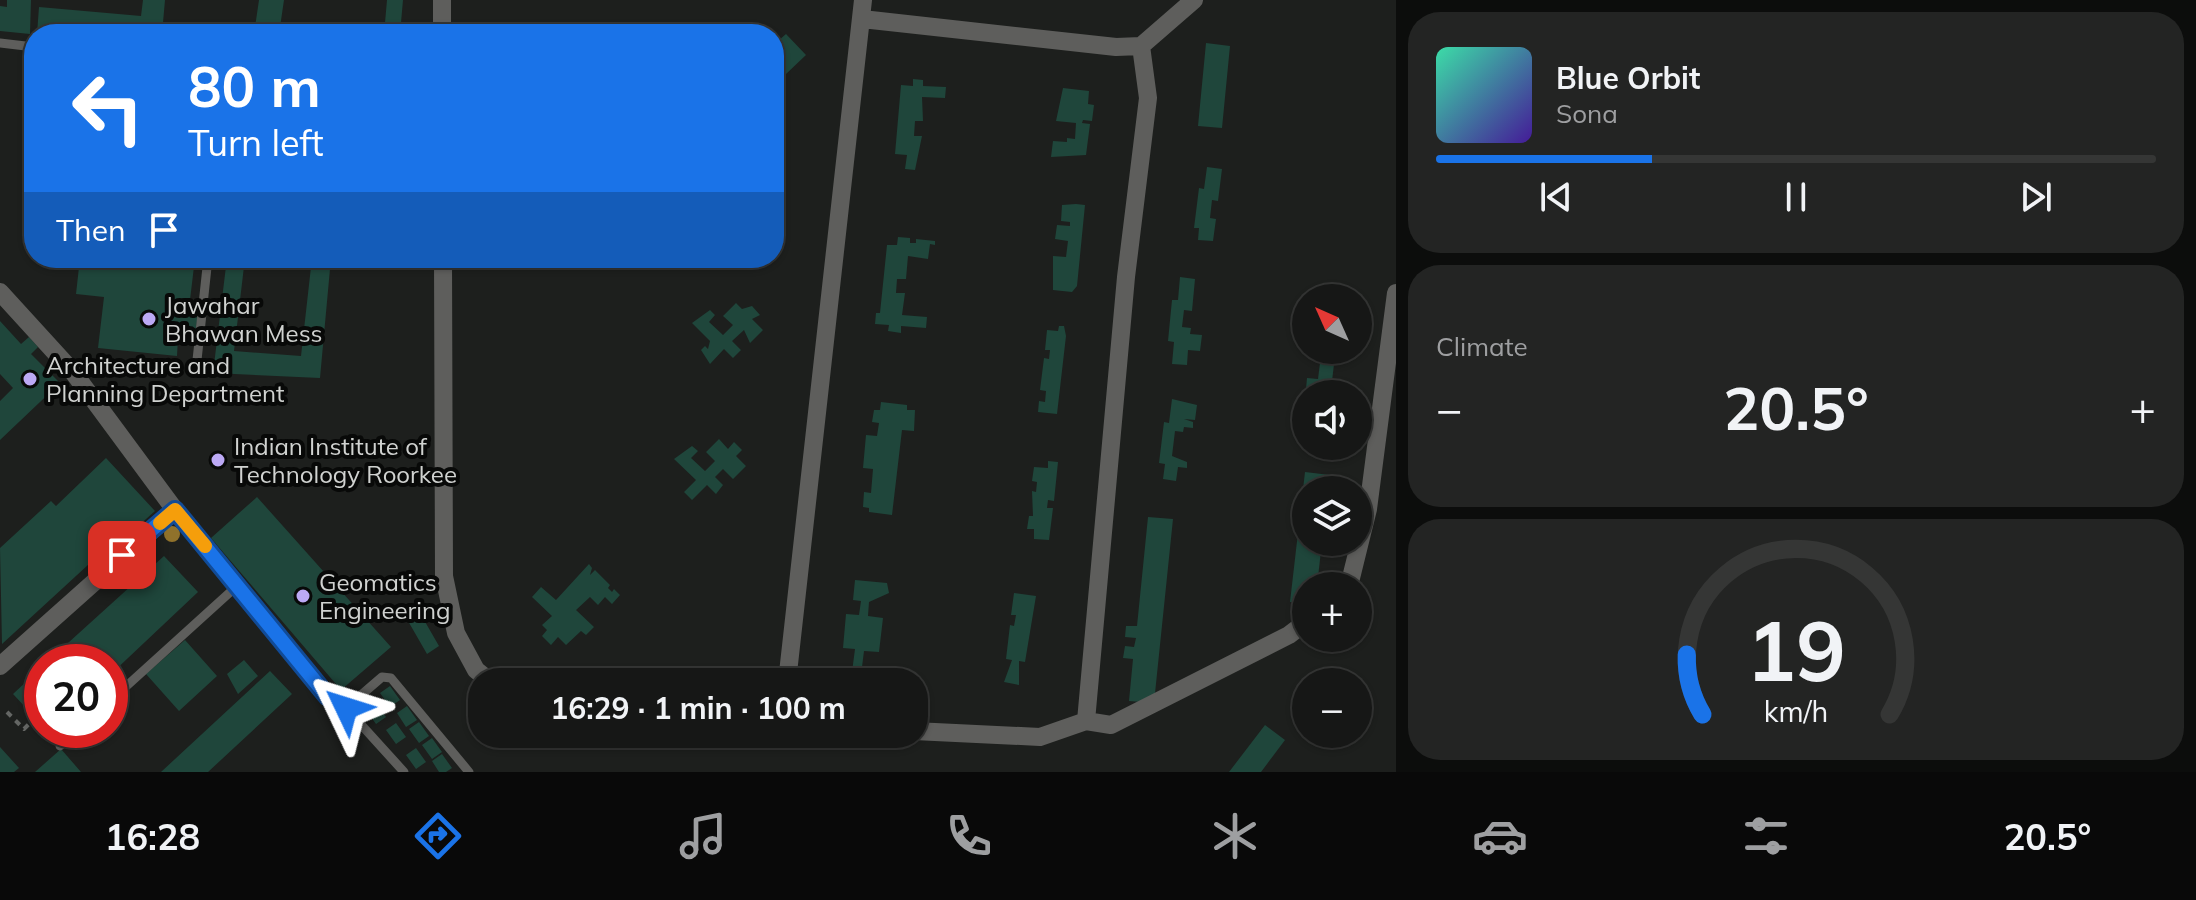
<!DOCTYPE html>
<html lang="en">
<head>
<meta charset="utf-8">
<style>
  body { margin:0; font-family:Mulish,sans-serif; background:#232423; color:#f1f3f6; height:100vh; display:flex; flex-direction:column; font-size:30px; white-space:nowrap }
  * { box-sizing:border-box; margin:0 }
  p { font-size:26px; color:#9e9fa1 }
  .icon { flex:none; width:44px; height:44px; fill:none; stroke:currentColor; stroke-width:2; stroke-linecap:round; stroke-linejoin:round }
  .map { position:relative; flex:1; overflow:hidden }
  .details { display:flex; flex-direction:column; gap:12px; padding:12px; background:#0c0d0c; width:800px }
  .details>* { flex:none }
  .top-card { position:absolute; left:24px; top:24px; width:760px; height:244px; border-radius:32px; box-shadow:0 2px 6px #0004,0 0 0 2px #353635; background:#1a73e8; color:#fff; overflow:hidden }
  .needle { width:52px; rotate:315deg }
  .buttons { position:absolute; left:1292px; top:284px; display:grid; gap:16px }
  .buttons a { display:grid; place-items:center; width:80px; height:80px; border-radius:50%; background:#161716; box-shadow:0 2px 6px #0004,0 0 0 2px #353635; font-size:40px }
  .speed { position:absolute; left:24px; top:644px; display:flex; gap:16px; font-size:40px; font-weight:700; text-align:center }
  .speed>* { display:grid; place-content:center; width:104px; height:104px; border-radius:50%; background:#161716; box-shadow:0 2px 6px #0004,0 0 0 2px #353635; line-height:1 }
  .speed .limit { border:12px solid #d22; background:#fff; color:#111 }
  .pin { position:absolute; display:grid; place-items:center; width:68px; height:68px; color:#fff; margin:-34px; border-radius:16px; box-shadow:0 4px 12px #0006 }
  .me { position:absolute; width:88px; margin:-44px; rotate:311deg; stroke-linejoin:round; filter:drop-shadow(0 0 6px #0008) }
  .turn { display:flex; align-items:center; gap:28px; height:168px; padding:0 32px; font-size:36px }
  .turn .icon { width:104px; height:104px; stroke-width:2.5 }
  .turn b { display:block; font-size:56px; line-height:68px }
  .then { display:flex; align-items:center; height:76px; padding:0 32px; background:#0003; gap:16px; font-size:30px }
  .big { font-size:60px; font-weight:700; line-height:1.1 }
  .details .widget { flex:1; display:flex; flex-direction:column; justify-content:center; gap:12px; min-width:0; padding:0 28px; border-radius:32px; background:#232423 }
  .details .dial { align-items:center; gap:0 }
  .dial svg { height:208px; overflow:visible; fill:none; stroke:#353635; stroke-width:7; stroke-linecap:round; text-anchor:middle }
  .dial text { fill:#f1f3f6; stroke:none }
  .song { display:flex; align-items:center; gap:24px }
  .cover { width:96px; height:96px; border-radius:12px; background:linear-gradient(135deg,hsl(160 70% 55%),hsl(260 70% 35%)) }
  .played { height:8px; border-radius:4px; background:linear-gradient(90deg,#1a73e8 30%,#353635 30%) }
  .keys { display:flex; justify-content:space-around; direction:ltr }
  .heat { display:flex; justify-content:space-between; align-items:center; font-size:44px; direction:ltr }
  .trip { position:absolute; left:468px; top:668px; width:460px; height:80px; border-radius:32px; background:#161716; box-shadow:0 2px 6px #0004,0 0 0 2px #353635; font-weight:700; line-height:80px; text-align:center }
  .menu { display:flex; height:128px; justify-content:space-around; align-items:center; background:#090909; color:#9e9fa1 }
  .menu .icon { width:56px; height:56px }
  .menu .on { color:#1a73e8 }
  .menu b { font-size:36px; color:#f1f3f6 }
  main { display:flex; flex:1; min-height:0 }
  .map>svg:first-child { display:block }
  .building { fill:#1f463b }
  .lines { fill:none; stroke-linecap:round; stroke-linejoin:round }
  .path { stroke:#646664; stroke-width:4; stroke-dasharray:6 6; stroke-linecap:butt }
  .service { stroke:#5e5e5c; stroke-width:9 }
  .minor { stroke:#5e5e5c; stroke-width:18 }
  .tree { fill:#90722b }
  .route-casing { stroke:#114b97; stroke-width:20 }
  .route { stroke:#1a73e8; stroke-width:14 }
  .slow { stroke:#f59e0b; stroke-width:14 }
  .poi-dot { fill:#bca9f5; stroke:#080908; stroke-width:3 }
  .labels { text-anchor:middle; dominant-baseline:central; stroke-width:8; stroke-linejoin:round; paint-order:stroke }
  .poi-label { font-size:24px; fill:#d0d2d0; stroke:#080908; text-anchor:start }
</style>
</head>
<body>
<main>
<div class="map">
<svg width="1396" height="772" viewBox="0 0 1396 772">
  <rect width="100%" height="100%" fill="#1d1f1d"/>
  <path class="building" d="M7 0H31L30 34 0 31V6L7 7Z
    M143 0H165L162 34H37L39 7 141 16Z
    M259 0H284L279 34H254Z
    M387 0H403L400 34H384Z
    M169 23 240 32V34H167Z
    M786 34 806 55 786 74 777 64 774 67V37L778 41Z
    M1206 43 1230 46 1222 128 1198 126Z
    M913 79 923 80V86L946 87 945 98 922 97 923 121H915L914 136H922L915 170 905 169 907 155 895 154 901 85 913 86Z
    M1063 88 1089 91 1088 104 1094 105 1092 121 1083 120 1082 123 1090 124 1086 155 1051 157 1053 141 1067 142V138L1075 139 1076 123 1056 121Z
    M1207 167 1222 169 1218 201 1212 200 1210 218 1216 219 1213 241 1198 240 1199 228H1194L1199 188 1204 189Z
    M1076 204 1085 205 1077 286 1072 292 1053 290V256L1066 257 1068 241 1055 239 1057 225 1070 226V222L1061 221 1062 205Z
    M898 237 910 238V243H916V239L935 241V245L930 244 928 259 908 256 906 279H897L896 293H905L902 315 927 317 926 328 901 326V333L888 331 889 325 875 324 876 313H880L887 245H897Z
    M80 258H195L190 300 199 301 195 340 178 338 177 356 98 348 104 297 76 294Z
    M227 258H245L234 351 301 356 312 258H331L320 378 213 373Z
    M1180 277 1195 279 1192 311 1184 310 1182 327 1191 328 1190 334 1202 335 1200 351 1188 350 1187 365 1172 364 1174 342 1168 341 1172 300H1178Z
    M736 303 742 309 752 306 760 315 752 319 763 330 750 343 744 330 732 341 741 350 733 358 724 349 710 364 701 350 705 346 708 349 710 341 692 323 710 310 715 315 709 322 723 335 733 325 723 316Z
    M0 321 21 344 29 337 38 347 31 354 60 383 0 440V401L13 388 0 374Z
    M1059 326H1064L1066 336 1057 414 1038 412 1039 401 1045 402 1046 391 1040 390 1044 358 1049 359 1050 350H1045L1047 330 1058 331Z
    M1321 355 1335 356 1332 381H1339L1338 392 1317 394V390L1306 389 1307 378 1318 379Z
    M1172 399 1197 405 1195 420 1184 419 1193 422V428L1184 427 1183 432 1175 431 1172 456 1187 462V468L1178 467 1176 481 1163 479 1165 464 1159 463 1164 422 1169 423Z
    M881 402 907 405V410H915L914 431 902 430 892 515 869 512V508L863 507 864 492 871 493 873 469 863 468 866 435 877 436 879 423 872 422 874 410H880Z
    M719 439 728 449 734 442 742 450 736 456 746 466 733 479 723 469 715 477 723 485 716 494 707 485 692 500 684 492 696 480 674 459 692 446 698 451 691 458 705 471 715 461 706 452Z
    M106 458 155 511 127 536 125 534 120 538 111 528 93 545 101 553 2 644 0 548 51 501 56 506Z
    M1048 461 1058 462 1054 501 1048 500 1047 508H1053L1049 540 1034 539V529H1027L1029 516H1033L1032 491 1036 492 1037 482 1032 481 1034 467 1048 468Z
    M1305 472 1330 475 1328 490H1306V542H1322L1317 586H1306V603L1290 602Z
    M257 497 391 647 341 690 211 538Z
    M1148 517 1173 519 1154 703 1129 701 1133 659 1123 658 1125 646 1134 647 1136 638 1125 637 1126 626H1137Z
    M164 556 198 592 110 675V662H47Z
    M589 564 592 568 590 575 595 570 610 585 608 588 612 592 614 589 620 595 612 604 605 597 598 605 590 597 576 610 594 627 586 635 581 631 566 645 558 637 551 645 542 636 547 630 542 625 552 616 532 597 541 587 556 600Z
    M855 580 887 583 889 593 869 602 868 616 883 618 879 652 864 651 862 667 889 669 887 682H851L852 675 857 676 852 672 855 649 843 648 846 614 859 615 861 601 853 600Z
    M1014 593 1036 596 1025 662 1019 661V685L1004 682 1012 660 1006 659 1010 625 1014 626 1016 615H1011Z
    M420 613 439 646 427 654 408 621Z
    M185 640 217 676 179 711 146 674Z
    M244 660 258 676 238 694 227 674Z
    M42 667V725L13 694Z
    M270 671 292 694 208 772H161Z
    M390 686 400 700 390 707 380 693Z
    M377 703 386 717 376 724 366 710Z
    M407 706 417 720 406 727 397 713Z
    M419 722 429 736 419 743 409 729Z
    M396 723 406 737 396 744 386 730Z
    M1265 725 1285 740 1261 772H1229Z
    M432 738 442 752 432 759 422 745Z
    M0 747 19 768 14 772H0Z
    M416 748 426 762 416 769 406 755Z
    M61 749 81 772H35Z
    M442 754 452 768 446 772H439L432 761Z"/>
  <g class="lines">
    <path class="path" d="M7 712 24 729 35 718"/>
    <path class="service" d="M0 43 34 47
      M197 360 208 258
      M327 696 346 708 404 772
      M110 701 238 585
      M346 708 382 677 391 678 469 772
      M60 746 78 730"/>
    <path class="minor" d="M442 0V34
      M862 19 1116 47 1141 46 1194 0
      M443 258 444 576 456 633 476 670 491 682
      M0 292 73 372 175 510 0 666
      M175 510 327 696
      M1349 586 1368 509 1396 293
      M787 682 863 0
      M1086 721 1126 277 1148 98 1141 46
      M914 731 1040 737 1086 721 1111 725 1289 635 1306 622"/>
  </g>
  <circle class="tree" cx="172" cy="534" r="8"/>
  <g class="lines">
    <defs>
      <path id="route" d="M122 555 175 510 327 696 346 708"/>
    </defs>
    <use href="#route" class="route-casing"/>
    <use href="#route" class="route"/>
    <path class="slow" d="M160 523 175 510 205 546"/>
  </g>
  <g class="poi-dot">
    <circle cx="149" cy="319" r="8"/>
    <circle cx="30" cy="379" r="8"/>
    <circle cx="218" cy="460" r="8"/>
    <circle cx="303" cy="596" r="8"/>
  </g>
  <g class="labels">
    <g class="poi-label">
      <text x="165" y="305">Jawahar<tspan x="165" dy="28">Bhawan Mess</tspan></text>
      <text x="46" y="365">Architecture and<tspan x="46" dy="28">Planning Department</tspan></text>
      <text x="234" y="446">Indian Institute of<tspan x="234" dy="28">Technology Roorkee</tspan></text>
      <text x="319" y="582">Geomatics<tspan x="319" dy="28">Engineering</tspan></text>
    </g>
  </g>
</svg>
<div class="buttons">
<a><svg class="needle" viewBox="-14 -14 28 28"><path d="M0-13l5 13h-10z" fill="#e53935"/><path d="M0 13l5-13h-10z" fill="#9e9fa1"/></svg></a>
<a><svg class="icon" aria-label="sound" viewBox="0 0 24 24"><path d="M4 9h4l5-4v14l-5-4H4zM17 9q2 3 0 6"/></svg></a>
<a><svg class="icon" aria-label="layers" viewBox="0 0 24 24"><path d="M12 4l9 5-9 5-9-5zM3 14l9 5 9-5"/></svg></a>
<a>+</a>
<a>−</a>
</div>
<div class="speed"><div class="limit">20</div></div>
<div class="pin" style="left:122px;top:555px;background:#d93025"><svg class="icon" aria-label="arrive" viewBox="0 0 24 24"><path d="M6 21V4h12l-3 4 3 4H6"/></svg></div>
<svg class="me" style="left:346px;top:708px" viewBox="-20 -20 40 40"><path d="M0-17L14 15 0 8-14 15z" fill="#1a73e8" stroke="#fff" stroke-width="4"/></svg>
<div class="trip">16:29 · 1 min · 100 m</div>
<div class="top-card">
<div class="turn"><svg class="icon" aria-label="left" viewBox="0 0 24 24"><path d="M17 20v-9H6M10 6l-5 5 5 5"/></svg><div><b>80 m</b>Turn left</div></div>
<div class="then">Then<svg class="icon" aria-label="arrive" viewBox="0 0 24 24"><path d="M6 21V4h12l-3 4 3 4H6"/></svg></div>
</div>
</div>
<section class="details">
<div class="widget">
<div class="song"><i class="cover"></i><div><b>Blue Orbit</b><p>Sona</p></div></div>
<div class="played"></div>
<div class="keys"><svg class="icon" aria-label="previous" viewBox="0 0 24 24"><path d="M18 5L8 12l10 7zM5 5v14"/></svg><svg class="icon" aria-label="pause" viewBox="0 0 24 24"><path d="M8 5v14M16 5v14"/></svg><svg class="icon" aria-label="next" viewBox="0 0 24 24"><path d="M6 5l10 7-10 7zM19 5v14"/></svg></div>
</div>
<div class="widget"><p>Climate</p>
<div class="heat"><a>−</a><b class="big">20.5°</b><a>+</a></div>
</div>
<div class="widget dial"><svg viewBox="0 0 100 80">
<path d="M14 69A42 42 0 1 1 86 69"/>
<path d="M14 69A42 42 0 0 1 8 46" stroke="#1a73e8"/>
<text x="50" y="56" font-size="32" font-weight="700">19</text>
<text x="50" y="72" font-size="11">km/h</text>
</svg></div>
</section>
</main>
<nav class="menu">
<b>16:28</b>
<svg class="icon on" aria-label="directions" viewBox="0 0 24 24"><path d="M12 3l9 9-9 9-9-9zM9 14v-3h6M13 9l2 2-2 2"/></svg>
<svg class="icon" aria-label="music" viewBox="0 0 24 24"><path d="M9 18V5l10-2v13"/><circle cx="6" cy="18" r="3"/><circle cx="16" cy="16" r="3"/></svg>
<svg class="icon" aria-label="phone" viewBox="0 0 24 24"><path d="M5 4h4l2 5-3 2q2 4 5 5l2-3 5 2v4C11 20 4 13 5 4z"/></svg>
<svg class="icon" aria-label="climate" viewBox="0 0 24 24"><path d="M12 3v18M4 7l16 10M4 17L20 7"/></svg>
<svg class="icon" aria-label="car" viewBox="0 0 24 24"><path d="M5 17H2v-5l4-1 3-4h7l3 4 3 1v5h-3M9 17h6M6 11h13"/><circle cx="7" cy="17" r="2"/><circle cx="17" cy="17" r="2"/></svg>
<svg class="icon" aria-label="filters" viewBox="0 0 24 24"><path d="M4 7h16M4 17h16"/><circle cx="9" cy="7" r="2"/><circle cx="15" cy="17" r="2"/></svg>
<b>20.5°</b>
</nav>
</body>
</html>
